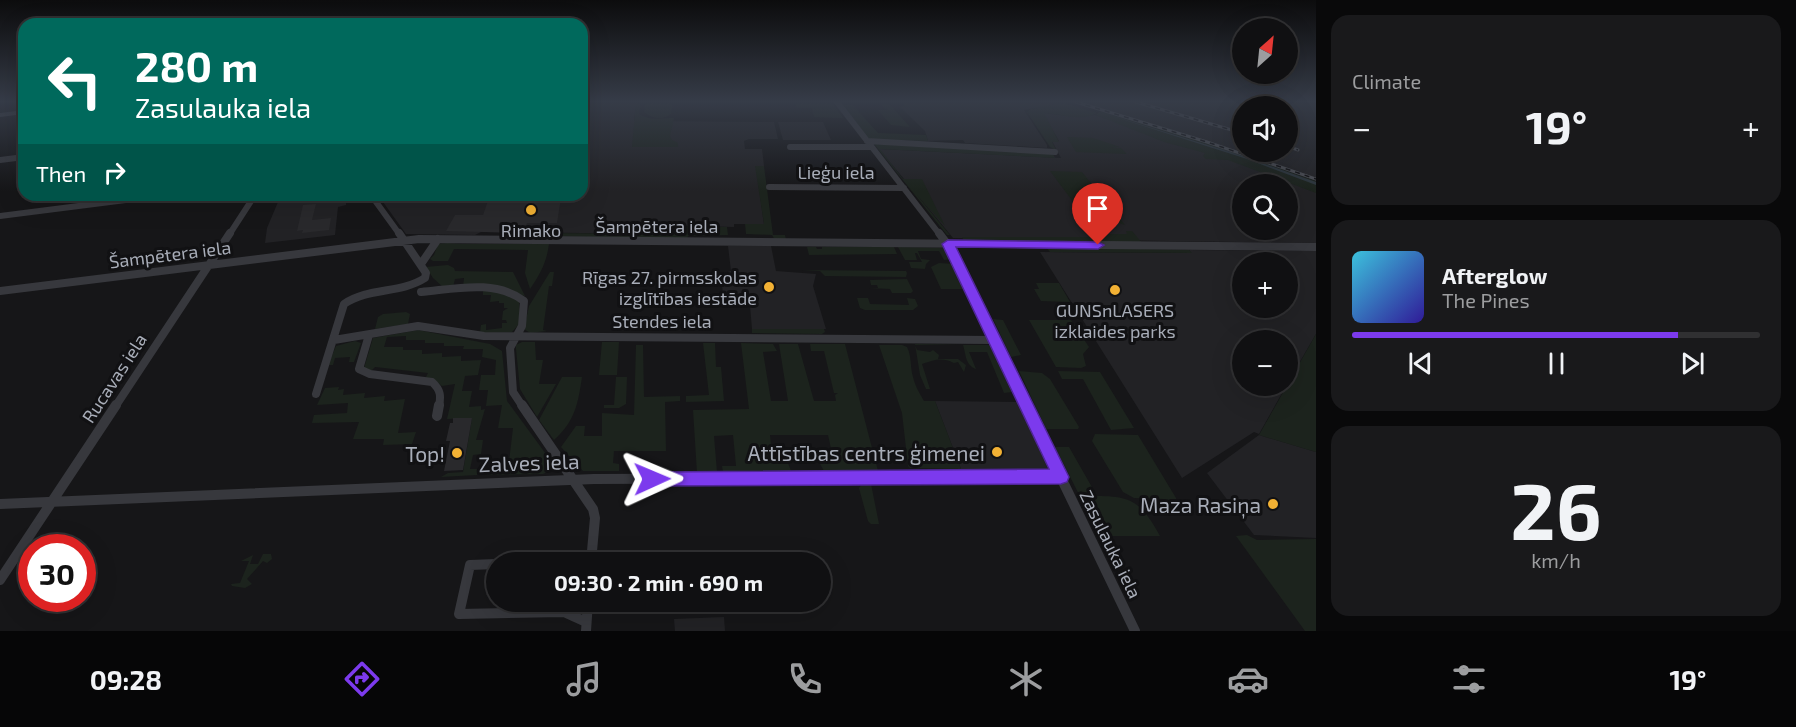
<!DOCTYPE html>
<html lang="en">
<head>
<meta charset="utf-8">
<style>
  body { margin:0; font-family:"Exo 2",sans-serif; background:#19191b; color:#f1f3f6; height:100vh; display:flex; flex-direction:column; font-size:22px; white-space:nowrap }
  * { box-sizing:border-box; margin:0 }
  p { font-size:20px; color:#9c9d9f }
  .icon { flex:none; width:33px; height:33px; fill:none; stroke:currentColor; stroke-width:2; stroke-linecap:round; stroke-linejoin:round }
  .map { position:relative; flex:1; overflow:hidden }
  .side { display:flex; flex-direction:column; gap:15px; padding:15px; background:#09090a; width:480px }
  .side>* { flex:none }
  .guide { position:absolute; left:18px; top:18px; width:570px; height:183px; border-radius:18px; box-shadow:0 6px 24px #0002,0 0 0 2px #303032; background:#00695c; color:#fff; overflow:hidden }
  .needle { width:39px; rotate:27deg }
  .buttons { position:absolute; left:1232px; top:18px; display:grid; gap:12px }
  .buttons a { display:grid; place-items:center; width:66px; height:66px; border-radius:50%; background:#101012; box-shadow:0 6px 24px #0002,0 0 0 2px #303032; font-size:30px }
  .speed { position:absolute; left:18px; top:534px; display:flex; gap:12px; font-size:30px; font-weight:700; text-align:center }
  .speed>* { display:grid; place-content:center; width:78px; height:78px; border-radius:50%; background:#101012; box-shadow:0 6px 24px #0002,0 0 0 2px #303032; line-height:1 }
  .speed .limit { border:9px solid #d22; background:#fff; color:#111 }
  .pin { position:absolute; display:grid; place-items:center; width:51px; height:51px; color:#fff; margin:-62px -26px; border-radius:50% 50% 50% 0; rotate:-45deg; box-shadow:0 0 6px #0007 }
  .pin .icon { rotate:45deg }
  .me { position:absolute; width:66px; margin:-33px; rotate:89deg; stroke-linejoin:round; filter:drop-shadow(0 0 4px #0008) }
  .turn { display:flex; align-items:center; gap:21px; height:126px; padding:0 18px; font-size:27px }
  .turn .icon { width:78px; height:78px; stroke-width:2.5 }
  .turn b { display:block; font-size:42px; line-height:51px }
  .then { display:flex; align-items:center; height:57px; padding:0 18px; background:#0003; gap:12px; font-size:22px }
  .big { font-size:45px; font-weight:700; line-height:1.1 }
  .side .widget { flex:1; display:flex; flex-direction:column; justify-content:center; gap:9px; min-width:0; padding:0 21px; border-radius:18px; background:#19191b }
  .side .dial { align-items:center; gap:0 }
  .dial b { font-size:78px; line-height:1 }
  .song { display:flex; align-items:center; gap:18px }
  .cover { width:72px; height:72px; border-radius:9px; background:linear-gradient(135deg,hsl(190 70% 55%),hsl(250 70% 35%)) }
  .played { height:6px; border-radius:3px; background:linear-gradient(90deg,#7c3aed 80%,#303032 80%) }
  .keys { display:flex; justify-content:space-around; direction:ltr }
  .heat { display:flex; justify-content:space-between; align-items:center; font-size:33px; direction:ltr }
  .trip { position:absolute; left:486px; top:552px; width:345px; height:60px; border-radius:30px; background:#101012; box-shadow:0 6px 24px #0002,0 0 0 2px #303032; font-weight:700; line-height:60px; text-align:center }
  .tabs { display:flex; height:96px; justify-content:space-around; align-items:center; background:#060607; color:#9c9d9f }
  .tabs .icon { width:42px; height:42px }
  .tabs .active { color:#7c3aed }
  .tabs b { font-size:27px; color:#f1f3f6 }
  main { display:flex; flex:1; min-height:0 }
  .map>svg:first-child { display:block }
  .built { fill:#222225; fill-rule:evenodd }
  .green { fill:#1c231d }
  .water { fill:#2c353c }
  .building { fill:#29292c }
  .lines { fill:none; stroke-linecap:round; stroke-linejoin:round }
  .street-far2 { stroke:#37383d; stroke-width:6 }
  .street-far1 { stroke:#37383d; stroke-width:8 }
  .street { stroke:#37383d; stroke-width:10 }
  .secondary { fill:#45474d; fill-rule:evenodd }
  .rail-casing { stroke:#4a4c52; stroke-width:3 }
  .rail { stroke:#111113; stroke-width:1.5; stroke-dasharray:5; stroke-linecap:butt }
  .route { fill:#7c3aed; stroke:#51269a; stroke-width:1.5 }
  .poi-dot { fill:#f2b134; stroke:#111113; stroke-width:2 }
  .labels { text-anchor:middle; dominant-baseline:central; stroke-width:6; stroke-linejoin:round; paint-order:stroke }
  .street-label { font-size:18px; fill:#a8adb8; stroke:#111113 }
  .poi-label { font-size:18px; fill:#a8adb8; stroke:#111113 }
  .near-poi-label { font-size:21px; fill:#a8adb8; stroke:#111113; text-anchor:end }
  .near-street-label { font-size:21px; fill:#a8adb8; stroke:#111113 }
</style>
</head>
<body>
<main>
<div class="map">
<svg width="1316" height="631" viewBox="0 0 1316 631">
  <rect width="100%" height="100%" fill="#161618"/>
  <path class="built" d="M591 102H636L634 121 774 122 778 139H749L744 141 745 149H762L764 166H756L764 224H734V227L684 226 683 234 481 232 475 235 406 234 378 195H582V121H588Z
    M902 102H1056L1057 104 1024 110 1047 145V148L965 143 963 140 928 141 925 131 900 107 905 106Z
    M1072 102H1085L1095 105 1089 102H1316V181L1217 146ZM1242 106H1287V152H1242Z
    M1043 113 1076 117 1095 115 1229 157 1316 190V243L953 238 879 149 1061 158 1052 141H1059ZM1242 184H1287V230H1242Z
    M778 122H823L831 140H783Z
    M324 195H343L346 202V205L338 207 335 235 265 243 267 228 278 202Z
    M728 246H771L776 271 816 274 813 286 826 329H752L750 306H724L721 274 731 271Z
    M1189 250 1316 251V334L1287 384V340H1242V386H1286L1259 434 1254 432 1182 478 1040 252 1191 253ZM1242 262H1287V308H1242Z
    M935 401 1018 402 1048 469H961Z
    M1259 435 1316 452V538L1254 535 1207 473Z
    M724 617 725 631H675L674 619Z"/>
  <path class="green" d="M636 102H641L639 114C650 121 661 118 674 118L670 136 672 140 678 143V147H632Z
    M645 102H672L671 114C663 120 652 119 644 112Z
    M795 102H832L843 118 814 117 812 108H797Z
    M1056 102H1069L1067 104 1097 113C1083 122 1060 114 1044 113L1059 142H1052L1057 151 1050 147 1027 112 1031 109 1057 104Z
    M896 103 889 104 910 127 891 125 878 110H887L881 104Z
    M852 104 878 133 926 135 928 141 876 140 867 138 842 105Z
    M1101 111 1217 146 1316 181V193L1228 160 1206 159 1203 156 1205 153 1164 142 1096 115Z
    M1067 137 1093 138 1120 147H1109L1121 148 1127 154 1076 152Z
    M874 144 1053 154 1055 158 880 149 903 179H922L945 226 917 195 950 235H947Z
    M755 166H764L773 235H785L786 240H775L772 235 746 234 745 224H764Z
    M1050 171 1082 172 1125 225 1119 223H1089Z
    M683 226 727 227 728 235 688 236 687 239 539 236V233L683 234Z
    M1126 231H1132L1143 244 964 241 962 237H1099L1105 234H1127Z
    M448 243 461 244H549C547 261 540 275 530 289L525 273 528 250 454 249 448 261H433L430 259 434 255 438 244Z
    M807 247H816L817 249H822V247H894L897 254 809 255Z
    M898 247 945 248 952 259 944 260 939 251H918L921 259 930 260 926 264 925 269 911 268 909 262H922L917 253H915L917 260H905Z
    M1046 247 1189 250 1192 253 1050 252Z
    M939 263 954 264 963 289H941L931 267Z
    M448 265 454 268 455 271 513 272 525 296 463 287 464 278 455 279 453 287 444 288 433 278 426 267Z
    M802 270 906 271 907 273 906 277 825 276 820 271Z
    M550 272H554L552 286H549L543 330 547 331 530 333 524 329 529 306Z
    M907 279 913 291 911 293H892L890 289 869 288H878L877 285H871L870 280Z
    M1036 283H1059L1070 302 1041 301 1034 289H1039Z
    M497 290 519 301 520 323 512 332 480 333 481 325 486 324V330L502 328V323H507L506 320H502L503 311 508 308H504V303H499V301L490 302 491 295H483V291Z
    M857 298H868L870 304 909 305 907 298 915 299 918 306 913 310H865L860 308Z
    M406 312 410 314 408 324 375 329 378 317 383 314Z
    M993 319 1003 320 1021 355 1011 357Z
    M1029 320H1071L1089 347 1083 354 1086 366 1081 368 1056 367Z
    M752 329H824L825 332 822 334 752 333Z
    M418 330 490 344 502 351 507 401 554 465 552 470 543 474 484 475 485 471 508 470 513 428H498L502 405 486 406 488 390H479L481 375H495L496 360 482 357 483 349H463L464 346H444V343H425V340H406V336L387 337 384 347H403V350H422V354L442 353V357L461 356V361L481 360 478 375 465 376 462 391H472L469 407 481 406V410L485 409 476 440H483L481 454 473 455 470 469H478L477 475 441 477 448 473 463 472 472 418 447 419 455 384 442 386 434 380 425 379 428 373 375 367 371 371 364 368 373 338Z
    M1316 334V452L1259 435Z
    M355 341 361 343 354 362H349L350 357 335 358 333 365H328L336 346Z
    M522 342H535L536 360H543L539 384H556L537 417 520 389 516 349V345Z
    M602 342H619L617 375H599Z
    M703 343H715L716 367H721L724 401 686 402V396L709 395Z
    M741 343 773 344 777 351 763 352 771 401H788L779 344H798L814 401H836L835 395 838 393H834L824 351H811L810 344H845L878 471H824L819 462H834L828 435H770L773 463H788L791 471 723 472 722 466H736L733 435 714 436 717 472 697 473 693 410 749 409Z
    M915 344 960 345H915L917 350 930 352 933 350 939 355 938 359H958L966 365 964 372 958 362 954 363C941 357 935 360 922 364L930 389H926L920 375Z
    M636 345H643L644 397 680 396V401L665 402 666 451H614L613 463 619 464V471H583L561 447 576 426H585L584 436H602V413L634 415Z
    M879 345H902L907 347C912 357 910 367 913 377 915 386 920 394 924 401H935L961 469 910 468 908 466 902 413Z
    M963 345H990L1012 392 1004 393 987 352H969L976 369C965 365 966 354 963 345Z
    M1019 371 1042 373 1050 379 1079 427 1078 429H1046Z
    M1058 371 1100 372 1134 428 1111 430 1083 379H1062Z
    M562 377H582C578 404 575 421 554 440L539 420Z
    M616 377H627L626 404 619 408H604V405H614Z
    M339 387 338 390 344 389 343 395 365 393 364 398 385 396 384 401 405 399 398 433 416 432 412 444 383 445 384 439H353L359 422 312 423 314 415 347 413 348 403 317 405 325 388Z
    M1095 434 1138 435 1176 498 1177 504 1169 506 1164 499 1134 498 1123 492 1092 441Z
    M1055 447H1069L1097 496C1134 496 1142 504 1160 536H1100Z
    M862 484H871L879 524H871L868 521 859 488Z
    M1247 535 1257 540 1316 539V631H1305L1236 536Z
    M263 554H271L272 559 267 563 263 561 247 579 252 584 245 588 232 586 231 584 240 583 249 561H241L253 555 250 564H258Z"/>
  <path class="water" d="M1106 114 1231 152 1316 182V185L1247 159Z"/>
  <path class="building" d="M490 195H552V198H561L557 223H527L524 233 446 231 455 215H483Z
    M316 204 312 220 331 218 329 230 302 233 303 230 297 231 303 205Z
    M453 418H472L463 470 444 471 450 441H446L450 423H453Z"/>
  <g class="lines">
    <path class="street-far2" d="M837 102 940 235
      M867 141 1055 152
      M790 147H871
      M0 160 24 157
      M769 187 904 188
      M371 195 400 235
      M0 216 165 195
      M229 235 255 195"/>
    <path class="street-far1" d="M939 233 951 249 1027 407
      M421 264 438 239
      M0 291 419 239 1316 247
      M421 292C455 289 495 279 524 301L522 326 510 348 513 392 523 407
      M369 335 359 369 370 374 432 382C441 390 441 396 439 407
      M334 340 418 326 484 336 993 340
      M316 394 344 304C369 287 400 294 425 278L426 273 399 233
      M115 407 230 233"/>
    <path class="street" d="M522 405 593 509 595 518 591 562
      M1026 405 1135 631
      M437 416 439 405
      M0 504 594 479 1061 477
      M496 564 470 565 459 614 564 612 586 622
      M0 580 116 405
      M564 612 588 605
      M586 631 588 602"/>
    <path class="secondary" d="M24 110V114L0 117V113Z"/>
    <defs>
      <path id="rail" d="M1076 102 1207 142 1316 179
        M1136 102 1242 133
        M1287 146 1298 150"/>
    </defs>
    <use href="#rail" class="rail-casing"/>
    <use href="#rail" class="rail"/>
  </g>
  <linearGradient id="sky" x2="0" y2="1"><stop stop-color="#0c0c0d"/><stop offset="0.53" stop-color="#363c48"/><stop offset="1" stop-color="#363c48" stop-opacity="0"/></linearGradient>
  <rect width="1316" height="191" fill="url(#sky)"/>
  <path class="route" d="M948 240 1098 242 1104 245 1098 249 956 247 1069 477 1067 482 1061 484 652 486 646 484 644 479 646 474 652 472 1049 469 942 244Z"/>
  <g class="poi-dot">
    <circle cx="531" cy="210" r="6"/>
    <circle cx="769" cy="287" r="6"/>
    <circle cx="1115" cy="290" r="6"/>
    <circle cx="997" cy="452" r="6"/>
    <circle cx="457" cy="453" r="6"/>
    <circle cx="1273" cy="504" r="6"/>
  </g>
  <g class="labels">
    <g class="street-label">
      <text x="836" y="172">Lieģu iela</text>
      <text x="657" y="226">Šampētera iela</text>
      <text transform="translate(170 254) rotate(-7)">Šampētera iela</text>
      <text x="662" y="321">Stendes iela</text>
      <text transform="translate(114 378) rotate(-57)">Rucavas iela</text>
      <text transform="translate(1111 544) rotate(64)">Zasulauka iela</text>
    </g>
    <g class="poi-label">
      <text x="531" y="230">Rimako</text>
      <text x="757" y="277" text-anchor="end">Rīgas 27. pirmsskolas<tspan x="757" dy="21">izglītības iestāde</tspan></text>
      <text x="1115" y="310">GUNSnLASERS<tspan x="1115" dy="21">izklaides parks</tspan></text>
    </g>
    <g class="near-poi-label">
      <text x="985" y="452">Attīstības centrs ģimenei</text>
      <text x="445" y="453">Top!</text>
      <text x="1261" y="504">Maza Rasiņa</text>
    </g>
    <g class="near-street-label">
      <text transform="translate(529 462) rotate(-2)">Zalves iela</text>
    </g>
  </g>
</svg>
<div class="buttons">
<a><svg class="needle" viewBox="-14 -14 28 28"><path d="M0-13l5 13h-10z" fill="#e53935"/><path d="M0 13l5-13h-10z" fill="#9c9d9f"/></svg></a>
<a><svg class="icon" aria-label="sound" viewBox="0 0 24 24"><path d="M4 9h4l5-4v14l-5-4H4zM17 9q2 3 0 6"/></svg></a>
<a><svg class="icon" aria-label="search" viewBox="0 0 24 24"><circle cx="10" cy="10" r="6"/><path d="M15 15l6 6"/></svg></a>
<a>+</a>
<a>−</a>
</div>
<div class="speed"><div class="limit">30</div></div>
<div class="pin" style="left:1098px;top:245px;background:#d93025"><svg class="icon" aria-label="arrive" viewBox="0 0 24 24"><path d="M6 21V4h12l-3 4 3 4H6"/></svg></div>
<svg class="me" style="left:652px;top:479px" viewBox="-20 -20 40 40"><path d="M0-17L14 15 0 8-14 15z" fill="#7c3aed" stroke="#fff" stroke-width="4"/></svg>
<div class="trip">09:30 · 2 min · 690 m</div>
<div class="guide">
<div class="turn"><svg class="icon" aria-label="left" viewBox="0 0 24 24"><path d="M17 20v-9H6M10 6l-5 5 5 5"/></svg><div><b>280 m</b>Zasulauka iela</div></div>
<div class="then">Then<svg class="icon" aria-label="right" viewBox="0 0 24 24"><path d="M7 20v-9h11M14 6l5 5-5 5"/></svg></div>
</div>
</div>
<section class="side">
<div class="widget"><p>Climate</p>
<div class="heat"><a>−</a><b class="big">19°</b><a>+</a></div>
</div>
<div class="widget">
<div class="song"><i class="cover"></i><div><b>Afterglow</b><p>The Pines</p></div></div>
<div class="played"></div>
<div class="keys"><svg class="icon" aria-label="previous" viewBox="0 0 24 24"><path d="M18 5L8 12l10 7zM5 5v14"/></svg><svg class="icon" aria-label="pause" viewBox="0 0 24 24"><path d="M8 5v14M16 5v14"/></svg><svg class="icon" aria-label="next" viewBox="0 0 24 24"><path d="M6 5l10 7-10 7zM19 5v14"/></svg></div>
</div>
<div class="widget dial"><b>26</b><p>km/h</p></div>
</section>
</main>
<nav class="tabs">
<b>09:28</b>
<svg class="icon active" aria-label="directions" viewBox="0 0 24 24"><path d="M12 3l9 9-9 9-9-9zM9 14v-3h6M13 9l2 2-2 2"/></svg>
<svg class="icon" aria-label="music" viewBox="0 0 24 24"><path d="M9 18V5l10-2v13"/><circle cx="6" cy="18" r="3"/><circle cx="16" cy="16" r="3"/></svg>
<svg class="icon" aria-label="phone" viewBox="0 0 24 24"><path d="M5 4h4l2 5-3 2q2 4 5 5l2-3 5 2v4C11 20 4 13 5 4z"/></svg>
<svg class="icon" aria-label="climate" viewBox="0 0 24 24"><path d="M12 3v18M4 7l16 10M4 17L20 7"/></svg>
<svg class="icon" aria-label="car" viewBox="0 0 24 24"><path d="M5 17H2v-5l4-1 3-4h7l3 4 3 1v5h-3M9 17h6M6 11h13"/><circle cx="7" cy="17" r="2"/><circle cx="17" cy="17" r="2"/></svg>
<svg class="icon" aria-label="filters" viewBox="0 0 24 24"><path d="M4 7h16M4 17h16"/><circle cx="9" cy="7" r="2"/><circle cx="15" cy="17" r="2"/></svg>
<b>19°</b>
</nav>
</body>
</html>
